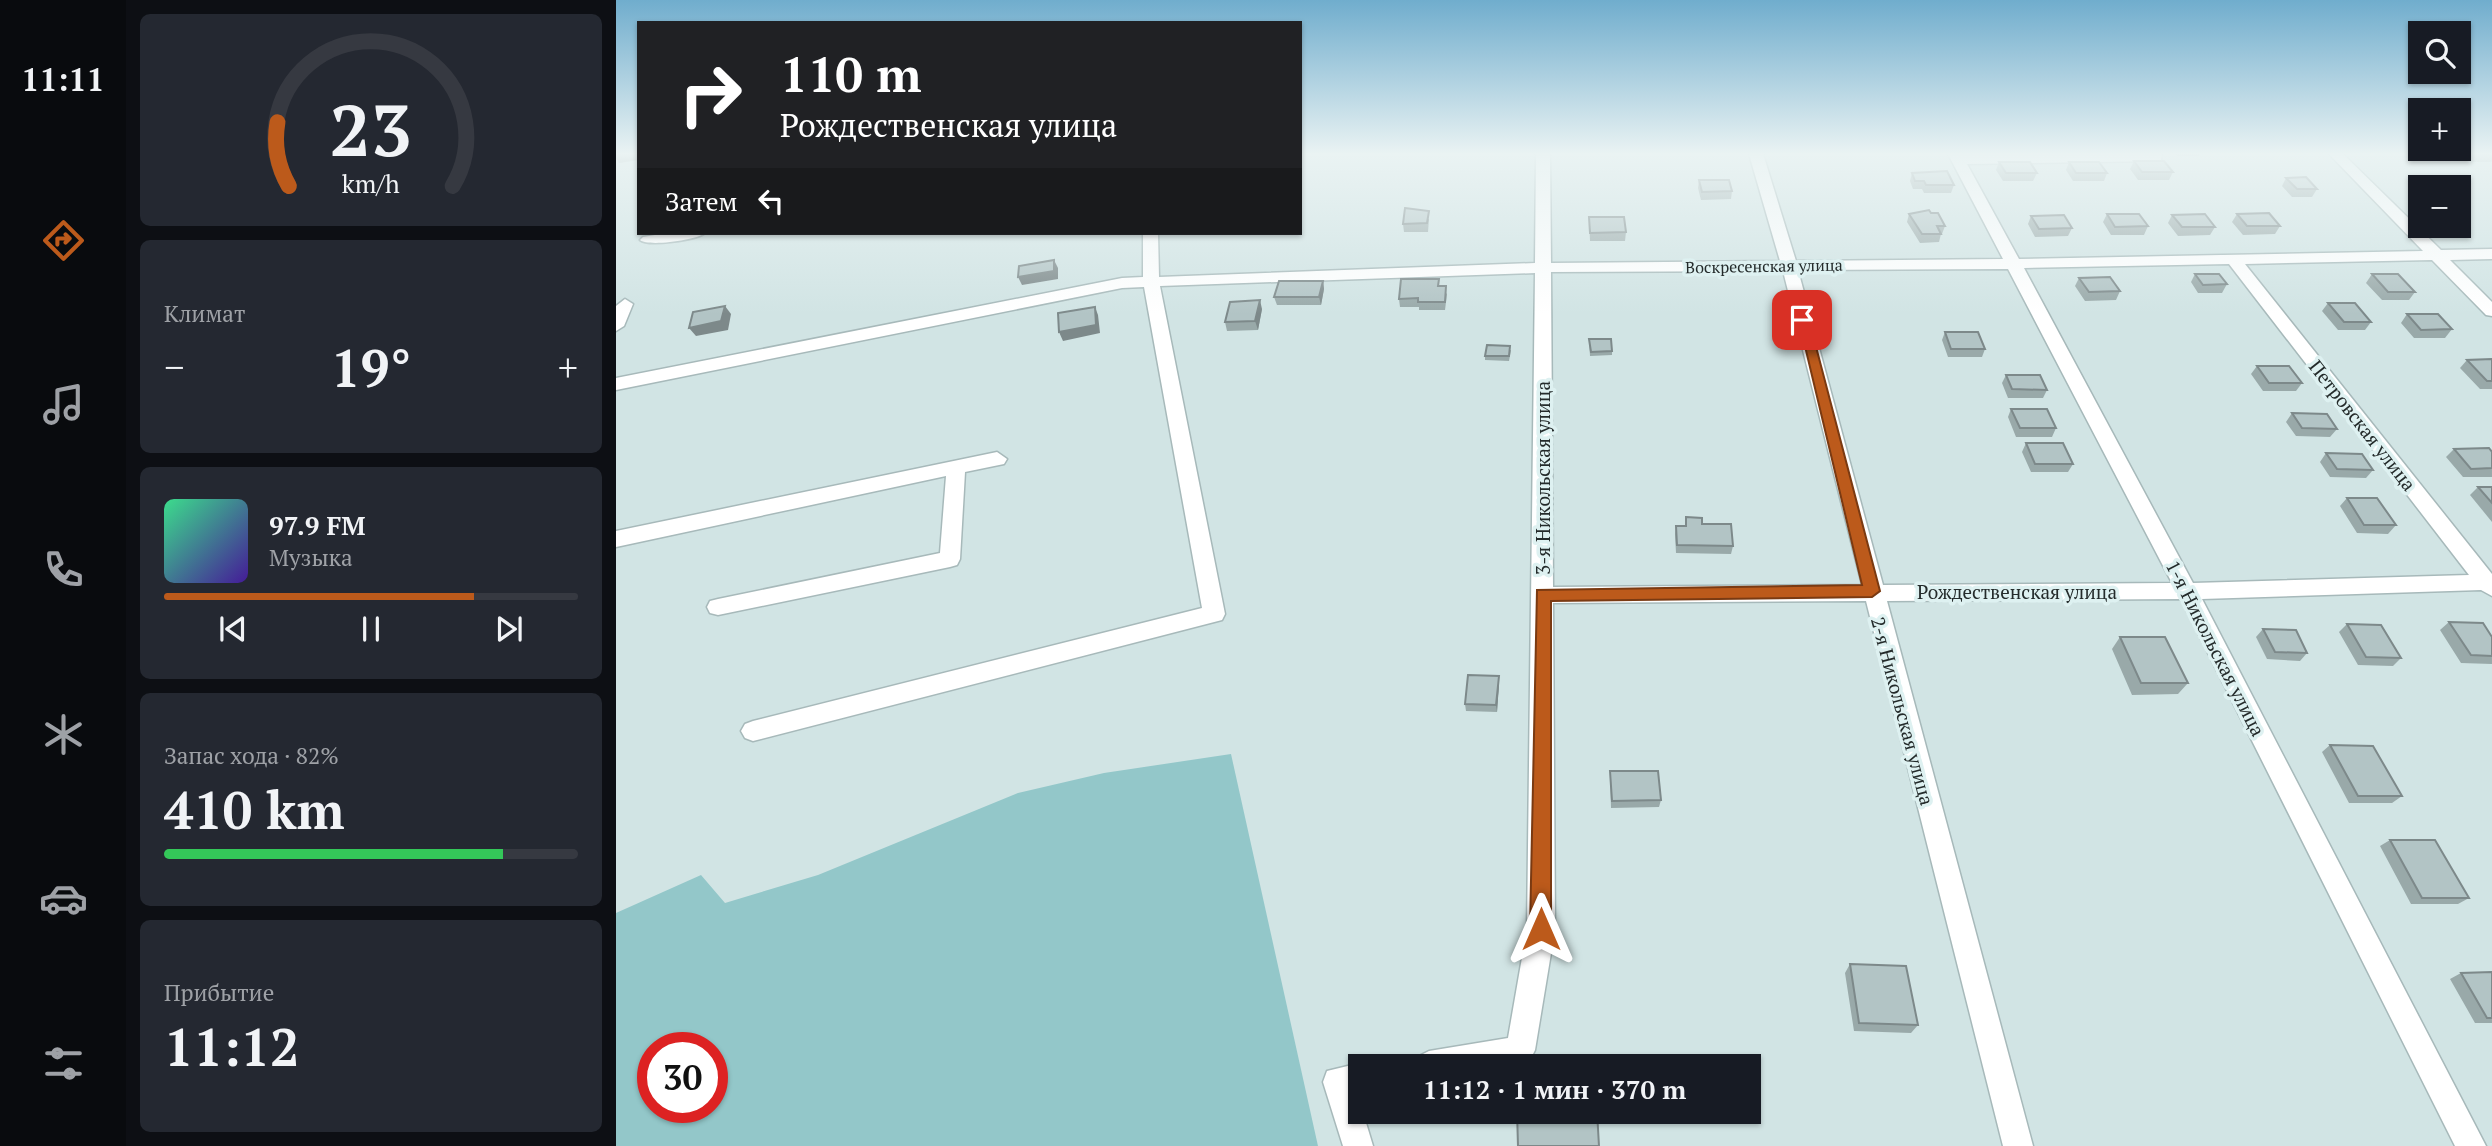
<!DOCTYPE html>
<html lang="ru">
<head>
<meta charset="utf-8">
<style>
  body { margin:0; font-family:"PT Serif",serif; background:#242831; color:#f1f3f6; height:100vh; display:flex; flex-direction:column; font-size:26px; white-space:nowrap }
  * { box-sizing:border-box; margin:0 }
  p { font-size:23px; color:#9ea1a6 }
  .icon { flex:none; width:38px; height:38px; fill:none; stroke:currentColor; stroke-width:2; stroke-linecap:round; stroke-linejoin:round }
  .map { position:relative; flex:1; overflow:hidden }
  .panel { display:flex; flex-direction:column; gap:14px; padding:14px; background:#0d0f14; width:490px }
  .panel>* { flex:none }
  .guide { position:absolute; left:21px; top:21px; width:665px; height:214px; border-radius:0px; box-shadow:0 2px 5px #0004; background:#202124; color:#fff; overflow:hidden }
  .buttons { position:absolute; left:1792px; top:21px; display:grid; gap:14px }
  .buttons a { display:grid; place-items:center; width:63px; height:63px; border-radius:0px; background:#171b24; box-shadow:0 2px 5px #0004; font-size:35px }
  .speed { position:absolute; left:21px; top:1032px; display:flex; gap:14px; font-size:35px; font-weight:700; text-align:center }
  .speed>* { display:grid; place-content:center; width:91px; height:91px; border-radius:50%; background:#171b24; box-shadow:0 2px 5px #0004; line-height:1 }
  .speed .limit { border:10px solid #d22; background:#fff; color:#111 }
  .pin { position:absolute; display:grid; place-items:center; width:60px; height:60px; color:#fff; margin:-30px; border-radius:14px; box-shadow:0 4px 10px #0006 }
  .me { position:absolute; width:77px; margin:-38px; rotate:0deg; stroke-linejoin:round; filter:drop-shadow(0 0 5px #0008) }
  .turn { display:flex; align-items:center; gap:24px; height:147px; padding:0 28px; font-size:32px }
  .turn .icon { width:91px; height:91px; stroke-width:2.5 }
  .turn b { display:block; font-size:49px; line-height:60px }
  .then { display:flex; align-items:center; height:66px; padding:0 28px; background:#0003; gap:14px; font-size:26px }
  .big { font-size:52px; font-weight:800; line-height:1.1 }
  .panel .tile { flex:1; display:flex; flex-direction:column; justify-content:center; gap:10px; min-width:0; padding:0 24px; border-radius:10px; background:#242831 }
  .panel .dial { align-items:center; gap:0 }
  .dial svg { height:182px; overflow:visible; fill:none; stroke:#363941; stroke-width:7; stroke-linecap:round; text-anchor:middle }
  .dial text { fill:#f1f3f6; stroke:none }
  .song { display:flex; align-items:center; gap:21px }
  .cover { width:84px; height:84px; border-radius:10px; background:linear-gradient(135deg,hsl(150 70% 55%),hsl(260 70% 35%)) }
  .played { height:7px; border-radius:4px; background:linear-gradient(90deg,#bc5a1b 75%,#363941 75%) }
  .keys { display:flex; justify-content:space-around; direction:ltr }
  .heat { display:flex; justify-content:space-between; align-items:center; font-size:38px; direction:ltr }
  .charge { height:10px; border-radius:5px; background:linear-gradient(90deg,#34c759 82%,#363941 0) }
  .trip { position:absolute; left:732px; top:1054px; width:413px; height:70px; border-radius:0px; background:#171b24; box-shadow:0 2px 5px #0004; font-weight:800; line-height:70px; text-align:center }
  main { display:flex; flex:1; min-height:0 }
  .tabs { display:flex; flex-direction:column; width:126px; justify-content:space-around; align-items:center; background:#090b0e; color:#9ea1a6 }
  .tabs .icon { width:49px; height:49px }
  .tabs .on { color:#bc5a1b }
  .tabs b { font-size:32px; color:#f1f3f6 }
  .map>svg:first-child { display:block }
  .green { fill:#93c7c9; fill-rule:evenodd }
  .lines { fill:none; stroke-linecap:round; stroke-linejoin:round }
  .minor-casing { stroke:#a7b9ba; stroke-width:3 }
  .minor { fill:#fff; fill-rule:evenodd }
  .wall { fill:#99a9a9 }
  .shaded-wall { fill:#7d898a }
  .building { fill:#b2c4c5; stroke:#7d898a; stroke-width:2 }
  .route { fill:#bc5a1b; stroke:#7a3a12; stroke-width:2 }
  .labels { text-anchor:middle; dominant-baseline:central; stroke-width:7; stroke-linejoin:round; paint-order:stroke }
  .far-street-label { font-size:16px; fill:#242b2b; stroke:#def1f1 }
  .street-label { font-size:19px; fill:#242b2b; stroke:#def1f1 }
</style>
</head>
<body>
<main>
<nav class="tabs">
<b>11:11</b>
<svg class="icon on" aria-label="directions" viewBox="0 0 24 24"><path d="M12 3l9 9-9 9-9-9zM9 14v-3h6M13 9l2 2-2 2"/></svg>
<svg class="icon" aria-label="music" viewBox="0 0 24 24"><path d="M9 18V5l10-2v13"/><circle cx="6" cy="18" r="3"/><circle cx="16" cy="16" r="3"/></svg>
<svg class="icon" aria-label="phone" viewBox="0 0 24 24"><path d="M5 4h4l2 5-3 2q2 4 5 5l2-3 5 2v4C11 20 4 13 5 4z"/></svg>
<svg class="icon" aria-label="climate" viewBox="0 0 24 24"><path d="M12 3v18M4 7l16 10M4 17L20 7"/></svg>
<svg class="icon" aria-label="car" viewBox="0 0 24 24"><path d="M5 17H2v-5l4-1 3-4h7l3 4 3 1v5h-3M9 17h6M6 11h13"/><circle cx="7" cy="17" r="2"/><circle cx="17" cy="17" r="2"/></svg>
<svg class="icon" aria-label="filters" viewBox="0 0 24 24"><path d="M4 7h16M4 17h16"/><circle cx="9" cy="7" r="2"/><circle cx="15" cy="17" r="2"/></svg>
</nav>
<section class="panel">
<div class="tile dial"><svg viewBox="0 0 100 80">
<path d="M14 69A42 42 0 1 1 86 69"/>
<path d="M14 69A42 42 0 0 1 9 41" stroke="#bc5a1b"/>
<text x="50" y="56" font-size="32" font-weight="700">23</text>
<text x="50" y="72" font-size="11">km/h</text>
</svg></div>
<div class="tile"><p>Климат</p>
<div class="heat"><a>−</a><b class="big">19°</b><a>+</a></div>
</div>
<div class="tile">
<div class="song"><i class="cover"></i><div><b>97.9 FM</b><p>Музыка</p></div></div>
<div class="played"></div>
<div class="keys"><svg class="icon" aria-label="previous" viewBox="0 0 24 24"><path d="M18 5L8 12l10 7zM5 5v14"/></svg><svg class="icon" aria-label="pause" viewBox="0 0 24 24"><path d="M8 5v14M16 5v14"/></svg><svg class="icon" aria-label="next" viewBox="0 0 24 24"><path d="M6 5l10 7-10 7zM19 5v14"/></svg></div>
</div>
<div class="tile"><p>Запас хода · 82%</p><b class="big">410 km</b><div class="charge"></div></div>
<div class="tile"><p>Прибытие</p><b class="big">11:12</b></div>
</section>
<div class="map">
<svg width="1876" height="1146" viewBox="0 0 1876 1146">
  <rect width="100%" height="100%" fill="#d1e4e4"/>
  <path class="green" d="M615 754 702 1146H0V913L85 875 109 903 202 875 402 793 488 773ZM37 1048H96V1108H37Z"/>
  <g class="lines">
    <defs>
      <path id="minor" d="M920 154H934L935 263 1164 261 1133 154H1147L1180 261 1387 259 1332 154H1546L1545 160 1540 161 1351 164 1403 259 1807 251 1713 154H1727L1825 250 1876 249V259L1834 260 1876 302V316L1870 315 1816 260 1629 264 1876 574V596L1865 590 1586 599 1870 1146H1839L1565 599 1271 601 1417 1146H1387L1250 601 937 603 939 929 919 1050 914 1060 898 1066H798L803 1056 813 1051 892 1038 911 929 919 273 544 286 609 614 606 620 137 741 129 738 125 731 129 724 137 721 586 608 528 287 506 288 0 390V378L506 278 527 277V233H542L543 277 919 263ZM1613 264 1853 575 1577 583 1408 268ZM1392 269 1556 583 1267 585 1182 270ZM1167 271 1246 585 937 587 935 272Z
        M51 233H89C81 240 32 247 24 240L27 237Z
        M9 299 17 304 8 326 0 331V306Z
        M381 452 391 459 388 464 349 472 344 559 341 565 334 567 102 615 94 613 91 607 94 601 102 599 324 553 330 476 0 547V531Z
        M744 1063 750 1066H744V1093H741L757 1146H727L707 1082 711 1071Z"/>
    </defs>
    <use href="#minor" class="minor-casing"/>
    <use href="#minor" class="minor"/>
  </g>
  <path class="wall" d="M1559 154H1584L1583 156H1561Z
    M1846 154H1876V161L1875 162H1857Z
    M1518 161 1557 172 1553 180H1522L1514 169Z
    M1383 162 1421 173 1417 181H1387L1380 170Z
    M1453 162 1491 173 1488 181H1457L1450 170Z
    M1296 173 1338 185 1335 193H1308L1306 189H1297L1294 181Z
    M1670 178 1701 189 1696 197H1676L1666 186Z
    M1083 180 1116 191 1115 199 1085 200 1082 188Z
    M1315 213 1329 226 1326 234H1325L1323 242 1304 243 1291 222 1293 214Z
    M1491 214 1532 226 1528 235H1495L1487 222Z
    M1621 214 1664 226 1659 234 1627 235 1616 222Z
    M1556 215 1599 227 1594 235 1562 236 1552 223Z
    M1415 216 1456 228 1452 236 1419 237 1412 224Z
    M973 217 1010 232 1009 241H974Z
    M813 219 812 232H788L787 224Z
    M1579 274 1611 284 1606 293H1582L1575 282Z
    M1756 274 1799 292 1793 300H1766L1750 283Z
    M1463 278 1504 291 1500 300 1469 301 1459 286Z
    M823 279V286L831 294 829 310H803V307H784L783 299Z
    M707 281 708 289 705 305H661L658 297Z
    M1712 303 1755 322 1749 330H1722L1706 311Z
    M646 309 642 330 611 331 609 322Z
    M1791 314 1836 329 1829 338H1798L1785 323Z
    M1329 332 1369 349 1366 357H1332L1326 340Z
    M973 339 996 351V355L974 356Z
    M895 350 893 361 869 360V356Z
    M1876 359V389H1864L1844 368 1851 360Z
    M1641 366 1686 383 1680 391H1647L1635 374Z
    M1390 375 1431 390 1427 398H1392L1386 383Z
    M1395 409 1440 428 1436 437H1400L1392 417Z
    M1676 413 1721 429 1714 437 1680 436 1670 422Z
    M1410 443 1457 464 1452 472H1415L1406 452Z
    M1838 449 1876 452V477H1847L1830 457Z
    M1710 453 1757 470 1750 478 1714 477 1704 462Z
    M1862 487H1876V522L1854 495Z
    M1731 498 1780 525 1772 534 1741 533 1724 506Z
    M1070 517 1086 524 1117 546 1115 554 1060 553 1059 534 1060 526H1069Z
    M1833 622 1876 637V664L1845 663 1824 630Z
    M1731 624 1785 658 1777 666 1742 665 1723 632Z
    M1647 629 1691 653 1684 661 1651 659 1640 637Z
    M1504 637 1572 683 1562 694 1516 695 1496 649Z
    M883 684 881 712 850 711 849 704Z
    M1714 745 1786 796 1776 803H1733L1706 752Z
    M994 771 1045 800 1043 807 995 808Z
    M1774 840 1853 898 1842 904H1795L1764 846Z
    M1234 964 1302 1025 1295 1033 1238 1031 1229 973Z
    M1876 972V1023H1859L1834 979 1845 973Z"/>
  <path class="shaded-wall" d="M0 154H23V160L3 163 0 158Z
    M438 260 442 268V279L406 285 402 277Z
    M707 281 708 289 705 305 703 297Z
    M644 300 646 309 642 330 639 321Z
    M109 306 115 314 112 330 80 336 73 328Z
    M479 307 482 315 484 333 447 341 443 332Z
    M883 676V684L881 712 880 705Z"/>
  <path class="building" d="M1518 161H1548L1557 172H1526Z
    M1383 162H1414L1421 173H1390Z
    M1453 162H1483L1491 173H1460Z
    M1331 171 1338 185H1310L1308 181H1299L1296 173Z
    M1690 177 1701 189H1681L1670 178Z
    M1083 180H1113L1116 191 1086 192Z
    M789 208 813 211 811 223 787 224Z
    M1313 210 1315 213H1322L1329 226H1321L1325 234H1306L1293 214Z
    M1653 213 1664 226H1631L1621 214Z
    M1491 214H1523L1532 226 1499 227Z
    M1589 214 1599 227H1566L1556 215Z
    M1448 215 1456 228 1423 229 1415 216Z
    M973 217H1008L1010 232 974 233Z
    M438 260V271L402 277 403 266Z
    M1579 274H1603L1611 284 1587 285Z
    M1756 274H1782L1799 292H1772Z
    M1494 277 1504 291 1473 292 1463 278Z
    M785 279H823L822 286H830L829 302H802V298L783 299Z
    M663 281H707L703 297H658Z
    M644 300 639 321 609 322 614 302Z
    M1712 303H1739L1755 322H1728Z
    M109 306 105 321 73 328 77 312Z
    M479 307 480 325 443 332 442 313Z
    M1791 314H1822L1836 329 1805 330Z
    M1329 332H1362L1369 349H1335Z
    M973 339H995L996 351 975 352Z
    M871 345 894 346 893 356H869Z
    M1876 359V381H1871L1851 360Z
    M1641 366H1673L1686 383H1653Z
    M1390 375H1424L1431 390 1396 389Z
    M1395 409H1431L1440 428H1404Z
    M1676 413 1711 414 1721 429 1686 428Z
    M1410 443H1447L1457 464H1419Z
    M1873 448 1876 452V468L1855 469 1838 449Z
    M1710 453 1746 454 1757 470 1721 469Z
    M1862 487H1876V503Z
    M1731 498H1761L1780 525H1748Z
    M1070 517 1086 518V524H1115L1117 546 1061 545 1060 526H1070Z
    M1833 622 1867 623 1876 637V656L1855 655Z
    M1731 624 1765 625 1785 658 1750 657Z
    M1647 629 1680 630 1691 653 1659 652Z
    M1504 637H1549L1572 683H1525Z
    M852 675 883 676 880 705 849 704Z
    M1714 745 1757 746 1786 796H1742Z
    M994 771H1042L1045 800 996 801Z
    M1774 840H1819L1853 898H1806Z
    M1234 964 1290 966 1302 1025 1243 1023Z
    M1876 972V1018H1871L1845 973Z
    M901 1111H981L983 1146H902Z"/>
  <linearGradient id="sky" x2="0" y2="1"><stop stop-color="#70adcd"/><stop offset="0.49" stop-color="#eaf3f3"/><stop offset="1" stop-color="#eaf3f3" stop-opacity="0"/></linearGradient>
  <rect width="1876" height="314" fill="url(#sky)"/>
  <path class="route" d="M1182 317 1193 320 1264 591 1256 597 935 601V929L932 936 925 939 917 936 914 929 921 590 1246 585Z"/>
  <g class="labels">
    <g class="far-street-label">
      <text transform="translate(1148 266) rotate(-1)">Воскресенская улица</text>
    </g>
    <g class="street-label">
      <text transform="translate(1747 425) rotate(52)">Петровская улица</text>
      <text transform="translate(926 478) rotate(-90)">3-я Никольская улица</text>
      <text x="1401" y="591">Рождественская улица</text>
      <text transform="translate(1600 648) rotate(63)">1-я Никольская улица</text>
      <text transform="translate(1287 711) rotate(75)">2-я Никольская улица</text>
    </g>
  </g>
</svg>
<div class="buttons">
<a><svg class="icon" aria-label="search" viewBox="0 0 24 24"><circle cx="10" cy="10" r="6"/><path d="M15 15l6 6"/></svg></a>
<a>+</a>
<a>−</a>
</div>
<div class="speed"><div class="limit">30</div></div>
<div class="pin" style="left:1186px;top:320px;background:#d93025"><svg class="icon" aria-label="arrive" viewBox="0 0 24 24"><path d="M6 21V4h12l-3 4 3 4H6"/></svg></div>
<svg class="me" style="left:925px;top:929px" viewBox="-20 -20 40 40"><path d="M0-17L14 15 0 8-14 15z" fill="#bc5a1b" stroke="#fff" stroke-width="4"/></svg>
<div class="trip">11:12 · 1 мин · 370 m</div>
<div class="guide">
<div class="turn"><svg class="icon" aria-label="right" viewBox="0 0 24 24"><path d="M7 20v-9h11M14 6l5 5-5 5"/></svg><div><b>110 m</b>Рождественская улица</div></div>
<div class="then">Затем<svg class="icon" aria-label="left" viewBox="0 0 24 24"><path d="M17 20v-9H6M10 6l-5 5 5 5"/></svg></div>
</div>
</div>
</main>
</body>
</html>
